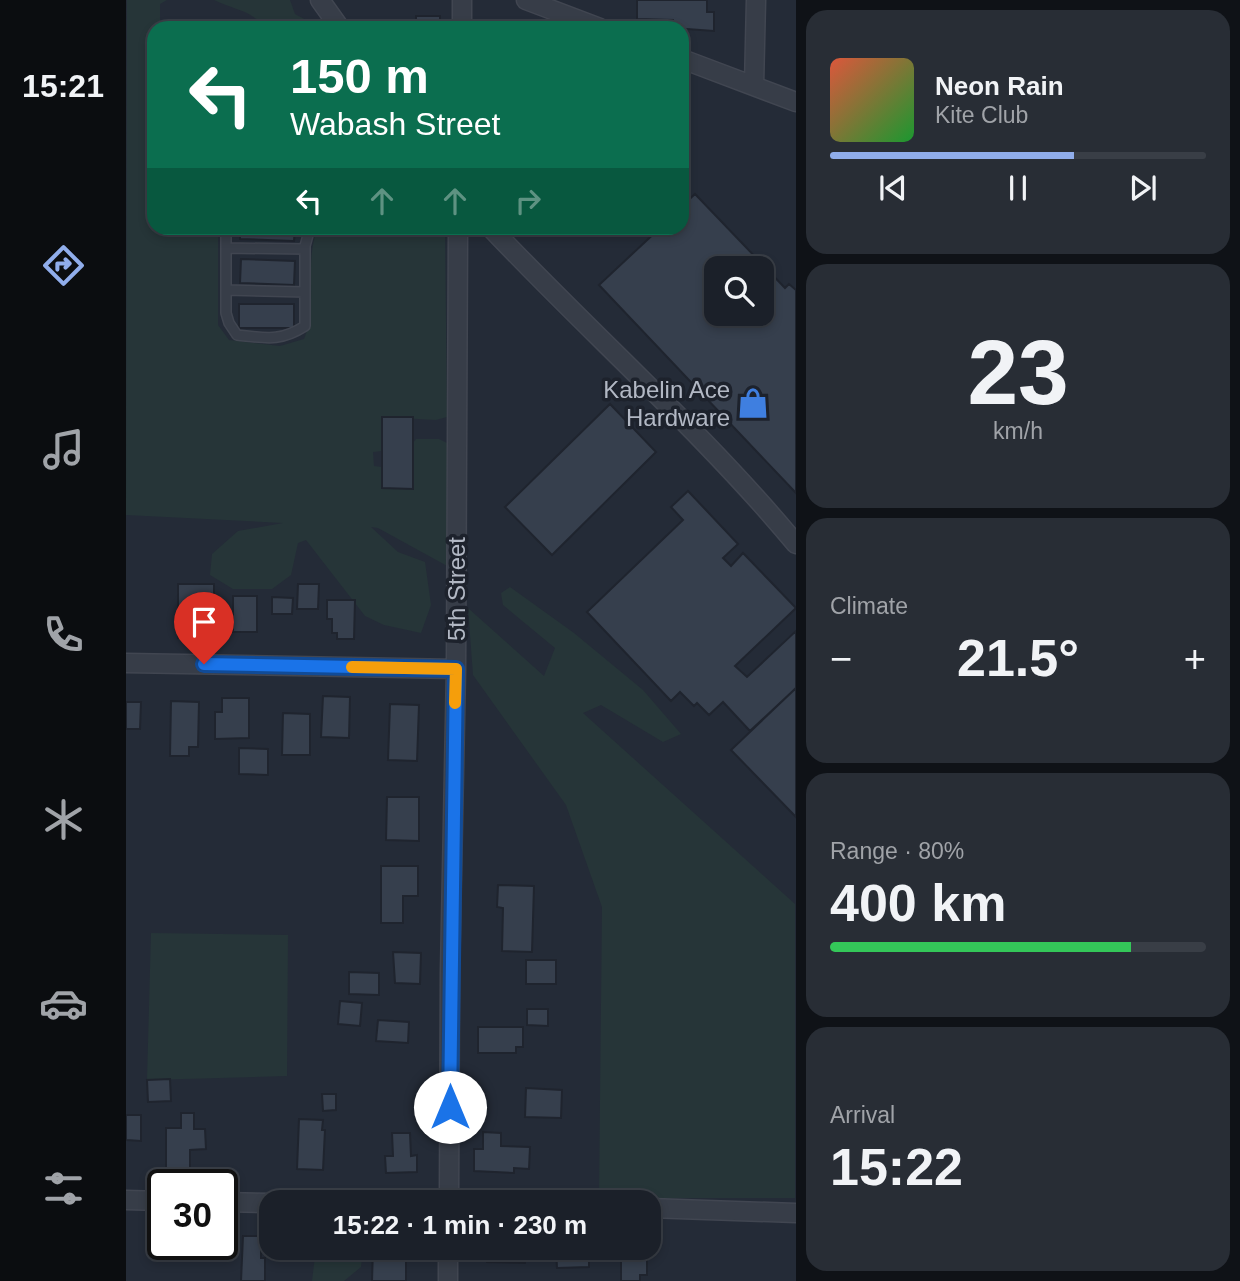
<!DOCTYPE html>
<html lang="en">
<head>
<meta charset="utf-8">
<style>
  body { margin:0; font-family:Helvetica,sans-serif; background:#282d35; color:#f1f3f6; height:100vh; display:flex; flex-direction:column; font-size:26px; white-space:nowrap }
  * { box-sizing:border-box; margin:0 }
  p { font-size:23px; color:#a0a3a8 }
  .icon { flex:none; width:38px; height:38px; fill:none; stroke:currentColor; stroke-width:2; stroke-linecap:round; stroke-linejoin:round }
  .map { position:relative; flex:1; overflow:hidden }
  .side { display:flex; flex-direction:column; gap:10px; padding:10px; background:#0f1217; width:444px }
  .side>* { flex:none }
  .top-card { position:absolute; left:21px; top:21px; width:542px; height:214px; border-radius:21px; box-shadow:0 4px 10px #0003,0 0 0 2px #393e46; background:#0b6e4f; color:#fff; overflow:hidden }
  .fabs { position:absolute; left:578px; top:256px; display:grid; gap:14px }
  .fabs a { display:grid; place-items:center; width:70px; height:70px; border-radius:14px; background:#1b2029; box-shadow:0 4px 10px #0003,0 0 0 2px #393e46; font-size:35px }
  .speed { position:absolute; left:21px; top:1169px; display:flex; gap:14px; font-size:35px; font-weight:700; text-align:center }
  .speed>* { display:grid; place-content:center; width:91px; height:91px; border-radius:50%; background:#1b2029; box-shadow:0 4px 10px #0003,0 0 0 2px #393e46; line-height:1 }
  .speed .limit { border:4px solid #111; border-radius:10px; background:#fff; color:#111 }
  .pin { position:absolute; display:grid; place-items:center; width:60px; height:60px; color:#fff; margin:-72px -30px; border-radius:50% 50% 50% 0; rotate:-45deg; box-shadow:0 0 7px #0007 }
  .pin .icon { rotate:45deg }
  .me { position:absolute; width:77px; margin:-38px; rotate:0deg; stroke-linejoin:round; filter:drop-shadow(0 0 5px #0008) }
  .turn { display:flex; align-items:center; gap:24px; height:147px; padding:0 28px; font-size:32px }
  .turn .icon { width:91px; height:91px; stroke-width:2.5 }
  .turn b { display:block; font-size:49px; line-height:60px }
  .lanes { display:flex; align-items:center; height:66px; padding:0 28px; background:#0003; justify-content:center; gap:35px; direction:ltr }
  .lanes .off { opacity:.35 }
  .big { font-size:52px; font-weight:800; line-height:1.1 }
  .side .widget { flex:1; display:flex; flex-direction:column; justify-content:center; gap:10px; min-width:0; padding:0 24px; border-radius:21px; background:#282d35 }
  .side .dial { align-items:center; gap:0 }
  .dial b { font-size:91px; line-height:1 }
  .song { display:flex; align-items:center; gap:21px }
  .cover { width:84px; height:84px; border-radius:10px; background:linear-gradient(135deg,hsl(10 70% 55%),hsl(130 70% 35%)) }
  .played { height:7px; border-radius:4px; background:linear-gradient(90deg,#90adeb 65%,#393e46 65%) }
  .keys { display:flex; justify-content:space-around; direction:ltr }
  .heat { display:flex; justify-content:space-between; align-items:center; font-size:38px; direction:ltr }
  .charge { height:10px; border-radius:5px; background:linear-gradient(90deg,#34c759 80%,#393e46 0) }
  .trip { position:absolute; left:133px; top:1190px; width:402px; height:70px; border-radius:21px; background:#1b2029; box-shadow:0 4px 10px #0003,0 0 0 2px #393e46; font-weight:800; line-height:70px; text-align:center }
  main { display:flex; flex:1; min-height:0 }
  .tab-bar { display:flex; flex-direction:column; width:126px; justify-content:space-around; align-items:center; background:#0b0d10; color:#a0a3a8 }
  .tab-bar .icon { width:49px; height:49px }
  .tab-bar .on { color:#90adeb }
  .tab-bar b { font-size:32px; color:#f1f3f6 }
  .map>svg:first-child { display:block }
  .green { fill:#263538 }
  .building { fill:#363f4d; stroke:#1f242e; stroke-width:2; fill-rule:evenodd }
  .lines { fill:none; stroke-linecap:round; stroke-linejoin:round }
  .service-casing { stroke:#414651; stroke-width:12 }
  .minor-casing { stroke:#414651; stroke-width:21 }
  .service { stroke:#373d48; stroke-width:9 }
  .minor { stroke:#373d48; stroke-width:18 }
  .route-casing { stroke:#114b97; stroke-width:18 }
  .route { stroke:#1a73e8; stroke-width:12 }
  .slow { stroke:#f59e0b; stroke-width:12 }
  .labels { text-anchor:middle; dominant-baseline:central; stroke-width:7; stroke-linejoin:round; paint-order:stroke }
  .poi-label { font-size:24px; fill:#b2b8c4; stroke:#1d222c; text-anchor:end }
  .street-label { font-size:24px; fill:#b2b8c4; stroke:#1d222c }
</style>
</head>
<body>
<main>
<nav class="tab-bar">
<b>15:21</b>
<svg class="icon on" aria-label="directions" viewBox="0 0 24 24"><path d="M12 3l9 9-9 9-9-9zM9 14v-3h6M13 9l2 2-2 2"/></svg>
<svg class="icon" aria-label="music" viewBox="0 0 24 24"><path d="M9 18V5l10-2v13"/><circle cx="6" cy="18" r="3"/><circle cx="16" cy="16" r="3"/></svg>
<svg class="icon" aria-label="phone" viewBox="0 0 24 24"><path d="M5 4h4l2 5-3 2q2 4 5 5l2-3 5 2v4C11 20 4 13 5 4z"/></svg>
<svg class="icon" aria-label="climate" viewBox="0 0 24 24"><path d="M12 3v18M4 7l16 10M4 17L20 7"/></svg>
<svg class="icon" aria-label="car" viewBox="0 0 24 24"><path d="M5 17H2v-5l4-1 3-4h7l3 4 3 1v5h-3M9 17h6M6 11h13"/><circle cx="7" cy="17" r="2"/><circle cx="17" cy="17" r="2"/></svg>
<svg class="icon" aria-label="filters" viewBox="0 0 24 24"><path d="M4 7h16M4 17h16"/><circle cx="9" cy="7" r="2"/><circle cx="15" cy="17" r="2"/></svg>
</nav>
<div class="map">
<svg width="670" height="1281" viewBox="0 0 670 1281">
  <rect width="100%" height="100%" fill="#242b37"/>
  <path class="green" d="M1 0H41L34 4V28H28V228H92V325L103 340 154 346 178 339C193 304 177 263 192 228H319L321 417 310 420 256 417V451L247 452 248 466 256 467V488L286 489 287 443 290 439H313L321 443 323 567 252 528 245 527 272 552 299 562 305 605 295 633 258 625 239 616 180 540 172 543 165 575 146 589H107L84 575 86 554 112 531 157 523 0 515Z
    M88 0H164L169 14 195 28H135L137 25C122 9 108 10 88 0Z
    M384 587 448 633 517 690 555 734 537 742 475 705 457 713 669 904V1198H473L476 907 440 805 347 675 342 608 418 676 429 648 377 605 375 593Z
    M25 933 162 935 161 1076 21 1080Z
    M190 1248H237L235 1267 218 1281H186Z"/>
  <path class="building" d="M511 0H581V12H588V31L547 28V20L511 19Z
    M290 16H314V28H290Z
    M569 194 659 288 663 284 670 290V493L473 285 534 228H556V206ZM590 268H635V313H590Z
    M114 228H169L168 241 114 239Z
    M115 259 169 261 168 285 114 283Z
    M113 304H168V328H113Z
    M484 404 530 452 426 555 379 507Z
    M256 417H287V489L256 488Z
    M562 491 612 544 597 558 605 566 617 553 670 608 609 666 621 677 670 631V688L624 731 597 702 583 715 571 703 568 706 554 692 545 701 461 612 557 520 545 507Z
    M52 584H88V629H75V638H52Z
    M172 584H193L192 609H171Z
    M107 596H131V632H107Z
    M146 597 167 598 166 614H146Z
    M201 600H229L228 639H211V633H206V619H201Z
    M670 688V817L605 750Z
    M197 696 224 697 223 738 195 737Z
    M96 698H123V738L89 739V712H96Z
    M45 701 73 702 72 747H63V756H44Z
    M0 702H15L14 729H0Z
    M264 704 293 705 291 761 262 760Z
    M157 713 184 714V755H156Z
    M113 748 142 749V775L113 774Z
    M261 797H293V841L260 840Z
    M255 866H292V896H277V923H255Z
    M372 885 408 886 406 952 376 951 377 908 371 907Z
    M267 952 295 953 294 984 269 983Z
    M400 960H430V984H400Z
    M223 972 253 973V995L223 994Z
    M214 1001 236 1003 234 1026 212 1024Z
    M401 1009H422V1026L401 1025Z
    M252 1020 283 1022 282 1043 250 1041Z
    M352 1027H397V1047H390V1053H352Z
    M44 1079 45 1101 22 1102 21 1080Z
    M400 1088 436 1090 435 1118 399 1117Z
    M196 1094H210V1110L197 1111Z
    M55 1113H68V1129H79L80 1149 64 1150V1169H57V1174H40V1128H55Z
    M0 1115H15V1141L0 1140Z
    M173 1119 197 1120 196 1130H199L197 1170 171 1169Z
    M357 1132 375 1133V1146L404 1147 403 1169 388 1168V1173L348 1171V1149H357Z
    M266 1133H284L285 1156 291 1155V1172L260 1173 259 1156H267Z
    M117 1236H135V1258H139V1281H115Z
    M247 1248H275V1259H280V1281H246Z
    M361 1248H399V1263L361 1262Z
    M430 1248H472V1258H463V1267L431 1268Z
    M495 1248H521V1275H514V1281H495Z"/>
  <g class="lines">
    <defs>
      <path id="service" d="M100 228V313L103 323 111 335C140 338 154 342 179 326V246L184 228
        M100 248 179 249
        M100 290 179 292"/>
      <path id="minor" d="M194 0 214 28
        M400 0 474 28
        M336 28V0
        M556 59 670 102
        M628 86 630 0
        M365 228C465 334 576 431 670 544
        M0 663 330 669
        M0 1200 37 1201
        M96 1202 145 1203
        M323 1202 324 973 330 669 332 228
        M523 1208 670 1213
        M322 1281V1248"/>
    </defs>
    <use href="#service" class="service-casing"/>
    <use href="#minor" class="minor-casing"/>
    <use href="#service" class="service"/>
    <use href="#minor" class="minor"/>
  </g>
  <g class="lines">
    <defs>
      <path id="route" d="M78 664 330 669 324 1107"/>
    </defs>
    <use href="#route" class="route-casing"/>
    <use href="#route" class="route"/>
    <path class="slow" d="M226 667 330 669 329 703"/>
  </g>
  <defs>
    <symbol id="shop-bare" viewBox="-9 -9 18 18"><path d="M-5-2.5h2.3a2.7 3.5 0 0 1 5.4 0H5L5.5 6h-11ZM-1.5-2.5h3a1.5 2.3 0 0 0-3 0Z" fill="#3f7fe0" stroke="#1d222c" stroke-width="2.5" paint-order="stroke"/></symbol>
  </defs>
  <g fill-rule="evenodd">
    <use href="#shop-bare" x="605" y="381" width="44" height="44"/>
  </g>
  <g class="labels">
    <g class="poi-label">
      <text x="604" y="389">Kabelin Ace<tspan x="604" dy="28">Hardware</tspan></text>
    </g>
    <g class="street-label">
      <text transform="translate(330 589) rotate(-90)">5th Street</text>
    </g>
  </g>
</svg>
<div class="fabs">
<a><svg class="icon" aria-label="search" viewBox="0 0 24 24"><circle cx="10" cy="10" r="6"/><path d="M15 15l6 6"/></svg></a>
</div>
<div class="speed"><div class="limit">30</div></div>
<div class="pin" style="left:78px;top:664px;background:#d93025"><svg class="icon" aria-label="arrive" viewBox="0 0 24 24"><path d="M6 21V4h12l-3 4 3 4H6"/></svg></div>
<svg class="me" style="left:324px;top:1107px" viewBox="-20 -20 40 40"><circle r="19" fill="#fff"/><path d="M0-13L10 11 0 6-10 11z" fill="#1a73e8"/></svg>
<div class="trip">15:22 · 1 min · 230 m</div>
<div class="top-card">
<div class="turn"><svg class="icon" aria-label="left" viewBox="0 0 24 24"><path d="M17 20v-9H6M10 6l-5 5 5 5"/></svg><div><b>150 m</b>Wabash Street</div></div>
<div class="lanes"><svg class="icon" aria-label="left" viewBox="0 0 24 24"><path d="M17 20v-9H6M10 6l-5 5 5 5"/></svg><svg class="icon off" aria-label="ahead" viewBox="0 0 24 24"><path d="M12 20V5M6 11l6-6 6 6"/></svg><svg class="icon off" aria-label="ahead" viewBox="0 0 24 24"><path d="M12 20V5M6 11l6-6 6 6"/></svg><svg class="icon off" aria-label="right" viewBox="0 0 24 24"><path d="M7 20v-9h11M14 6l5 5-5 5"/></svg></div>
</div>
</div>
<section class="side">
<div class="widget">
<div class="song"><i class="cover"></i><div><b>Neon Rain</b><p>Kite Club</p></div></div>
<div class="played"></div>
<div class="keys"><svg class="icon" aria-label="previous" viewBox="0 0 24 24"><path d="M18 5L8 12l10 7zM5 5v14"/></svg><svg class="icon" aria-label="pause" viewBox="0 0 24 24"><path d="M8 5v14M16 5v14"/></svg><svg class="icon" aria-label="next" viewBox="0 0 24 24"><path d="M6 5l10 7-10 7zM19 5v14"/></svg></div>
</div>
<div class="widget dial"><b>23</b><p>km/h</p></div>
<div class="widget"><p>Climate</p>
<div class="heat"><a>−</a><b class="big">21.5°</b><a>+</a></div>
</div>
<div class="widget"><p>Range · 80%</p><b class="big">400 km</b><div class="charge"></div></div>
<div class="widget"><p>Arrival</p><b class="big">15:22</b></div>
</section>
</main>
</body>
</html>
